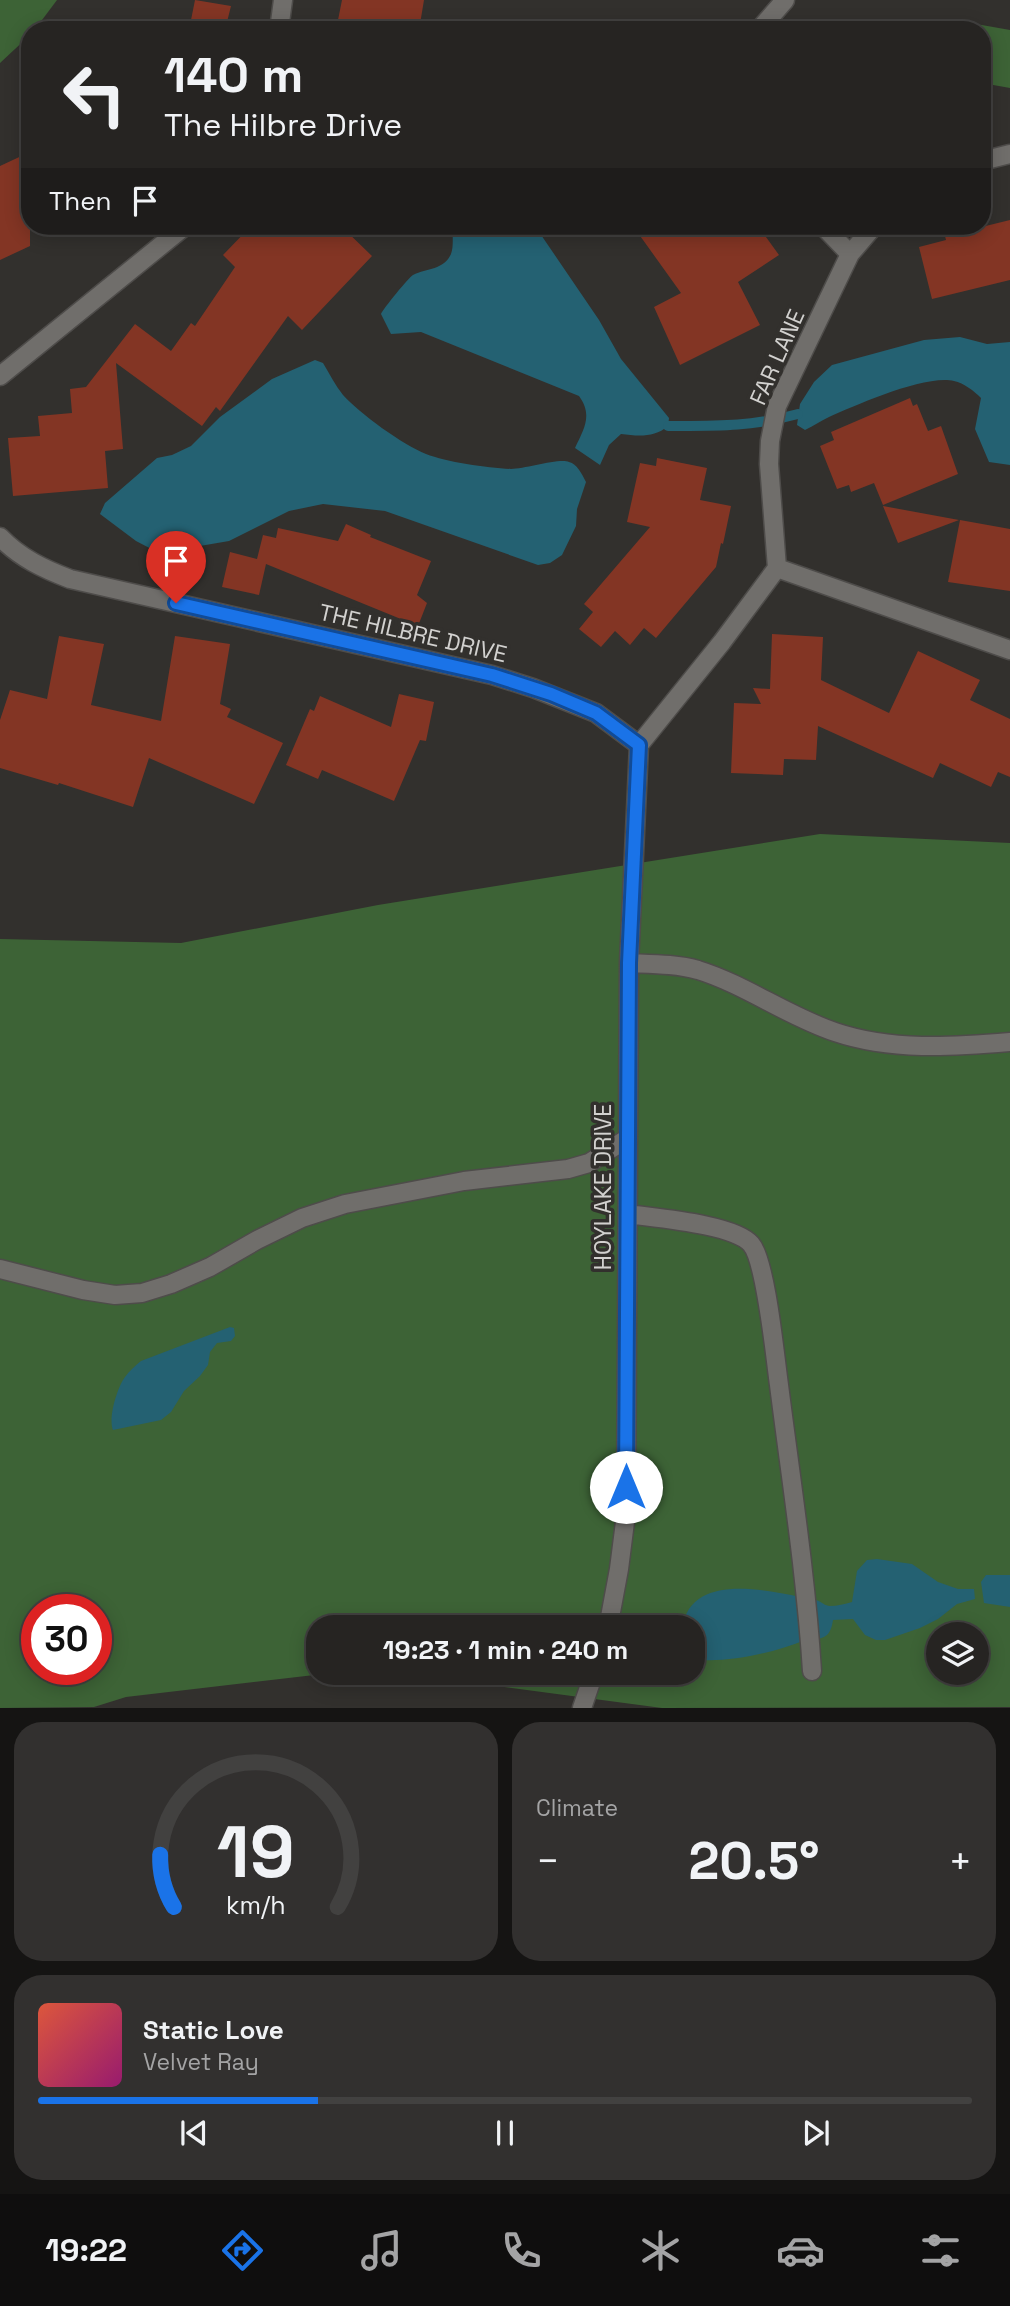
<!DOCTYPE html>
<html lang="en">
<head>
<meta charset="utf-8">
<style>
  body { margin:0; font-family:"Space Grotesk",sans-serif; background:#32302f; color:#f1f3f6; height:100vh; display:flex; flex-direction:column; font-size:26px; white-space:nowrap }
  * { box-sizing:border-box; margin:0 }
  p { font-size:23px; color:#a4a4a5 }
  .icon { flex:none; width:38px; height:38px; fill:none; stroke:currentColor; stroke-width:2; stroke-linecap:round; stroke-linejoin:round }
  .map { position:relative; height:1708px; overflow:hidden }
  .side { display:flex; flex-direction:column; gap:14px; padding:14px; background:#151413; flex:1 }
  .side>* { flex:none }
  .banner { position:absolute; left:21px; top:21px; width:970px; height:214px; border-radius:28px; box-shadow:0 4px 18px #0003,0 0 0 2px #424140; background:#262422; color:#f1f3f6; overflow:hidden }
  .controls { position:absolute; left:926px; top:1622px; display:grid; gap:14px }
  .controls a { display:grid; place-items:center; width:63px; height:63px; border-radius:50%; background:#262422; box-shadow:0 4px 18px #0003,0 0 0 2px #424140; font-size:35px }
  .speed { position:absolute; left:21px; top:1594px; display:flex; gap:14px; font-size:35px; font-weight:700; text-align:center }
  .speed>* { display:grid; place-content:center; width:91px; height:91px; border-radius:50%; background:#262422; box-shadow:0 4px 18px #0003,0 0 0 2px #424140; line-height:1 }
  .speed .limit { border:10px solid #d22; background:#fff; color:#111 }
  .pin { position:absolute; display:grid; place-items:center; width:60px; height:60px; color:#fff; margin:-72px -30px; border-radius:50% 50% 50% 0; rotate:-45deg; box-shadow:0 0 7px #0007 }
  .pin .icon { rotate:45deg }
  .me { position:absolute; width:77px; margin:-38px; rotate:0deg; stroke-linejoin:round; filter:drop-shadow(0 0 5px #0008) }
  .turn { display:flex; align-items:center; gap:24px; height:147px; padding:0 28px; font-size:32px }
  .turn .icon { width:91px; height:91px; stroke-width:2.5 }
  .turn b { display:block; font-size:49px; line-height:60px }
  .then { display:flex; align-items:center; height:66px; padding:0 28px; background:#0003; gap:14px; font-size:26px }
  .big { font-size:52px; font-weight:700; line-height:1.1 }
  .side .tile { flex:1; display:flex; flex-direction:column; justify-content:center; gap:10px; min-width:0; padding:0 24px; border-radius:28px; background:#32302f }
  .side .dial { align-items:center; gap:0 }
  .dial svg { height:182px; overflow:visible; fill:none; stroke:#424140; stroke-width:7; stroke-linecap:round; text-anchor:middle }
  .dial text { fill:#f1f3f6; stroke:none }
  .song { display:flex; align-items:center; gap:21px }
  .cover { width:84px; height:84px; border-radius:10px; background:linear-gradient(135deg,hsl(10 70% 55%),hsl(320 70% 35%)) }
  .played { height:7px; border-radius:4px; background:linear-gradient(90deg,#1a73e8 30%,#424140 30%) }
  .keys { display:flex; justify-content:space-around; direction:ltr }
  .heat { display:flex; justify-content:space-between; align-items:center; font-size:38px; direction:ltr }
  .side .tiles { flex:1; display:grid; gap:14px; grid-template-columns:1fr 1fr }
  .tile:last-child { grid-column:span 2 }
  .trip { position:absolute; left:306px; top:1615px; width:399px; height:70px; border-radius:28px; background:#262422; box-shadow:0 4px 18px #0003,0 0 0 2px #424140; font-weight:700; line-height:70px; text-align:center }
  .tabs { display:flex; height:112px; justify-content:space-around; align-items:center; background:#0f0e0e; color:#a4a4a5 }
  .tabs .icon { width:49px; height:49px }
  .tabs .on { color:#1a73e8 }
  .tabs b { font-size:32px; color:#f1f3f6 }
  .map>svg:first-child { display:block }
  .green { fill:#3d6336; fill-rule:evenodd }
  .water { fill:#246172 }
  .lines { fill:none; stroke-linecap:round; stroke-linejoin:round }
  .stream { stroke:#246172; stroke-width:10 }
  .building { fill:#833524 }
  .minor-casing { stroke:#4e4c4a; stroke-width:21 }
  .minor { stroke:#706e6b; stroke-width:18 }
  .route-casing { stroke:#114b97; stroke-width:18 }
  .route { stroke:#1a73e8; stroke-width:12 }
  .labels { text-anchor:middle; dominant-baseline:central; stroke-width:7; stroke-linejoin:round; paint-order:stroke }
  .street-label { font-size:23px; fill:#d2d1cf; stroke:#32302d }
</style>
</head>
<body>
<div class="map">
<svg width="1010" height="1708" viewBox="0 0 1010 1708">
  <rect width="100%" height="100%" fill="#32302d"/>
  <path class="green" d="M0 0H57L36 28 30 30V35L0 63Z
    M948 19 1010 30V88L982 83V30H947Z
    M820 834 1010 843V1707L662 1708 428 1677 323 1674 126 1697 94 1707 0 1708V939L181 943 378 905ZM37 1610H96V1670H37ZM318 1628H693V1673H318ZM938 1634H976V1673H938Z"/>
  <path class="water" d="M453 226H535L599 320 621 359 669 418 668 426C654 438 638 436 621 434L609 445 600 465 575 448C584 429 593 415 579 396L421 332 391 334 381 314C383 309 409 277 413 275 427 268 444 270 451 254 454 246 452 234 453 226Z
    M960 337 987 344 1010 342V465L989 462 975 429 981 398C974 391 964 383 954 381 926 374 856 405 829 417 820 421 814 426 805 430L797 425 800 404 814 382 832 365 924 340Z
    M315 360 323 363C329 373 335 385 343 395 359 413 403 445 426 454 446 462 488 468 511 469 525 469 559 458 569 462 577 464 582 474 586 482L577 509 576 526 562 555 550 563 538 565 385 511 323 504 289 511 229 541 159 553 136 541 100 514 105 503 157 458 172 455 191 446 220 417 272 379Z
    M230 1327 234 1328 235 1336 231 1341 217 1343 210 1352 208 1365 200 1376 184 1391 171 1412 161 1420 113 1430C108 1418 117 1388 125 1377 129 1371 135 1366 141 1361Z
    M877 1559 912 1564 938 1582 958 1589H974L975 1599 957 1604 938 1619 920 1628 885 1640H876L865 1635 853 1619 833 1620C832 1626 831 1631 827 1635 819 1641 809 1639 800 1642 773 1653 722 1664 693 1659V1628H682C692 1568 776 1593 816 1600 822 1602 825 1606 830 1606 837 1606 845 1604 852 1602L857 1571 867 1560Z
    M986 1575H1010V1607L984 1603 981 1582Z"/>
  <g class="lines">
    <path class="stream" d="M668 426C717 426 750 427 798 414"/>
  </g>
  <path class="building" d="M195 0 231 6 225 30H189Z
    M342 0H424L419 30H336Z
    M30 152V246L0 260V166Z
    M1010 220V280L932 299 919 247 946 240 945 236Z
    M251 226H341L372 256 302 330 288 316 220 411 216 407 202 426 116 363 123 449 105 451 108 488 13 496 8 438 40 436 38 416 72 413 70 389 86 387 135 324 171 351 191 323 195 326 235 267 223 255Z
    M633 226H758L779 255 738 282 760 325 680 365 654 307 681 293Z
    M910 398 913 406 917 404 928 431 941 426 958 474 883 505 874 483 851 492 849 485 837 489 820 446 834 440 831 432Z
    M657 458 707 468 700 500 731 506 723 544 721 543 716 567 656 638 644 628 630 645 615 631 601 647 579 629 593 612 584 604 650 527 627 522 640 463 656 466Z
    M883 506 959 520 898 543Z
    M960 520 1010 529V591L948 582Z
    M346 524 371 535 370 537 431 561 417 595 427 603 418 626 266 564 259 595 222 587 230 552 257 559 263 535 276 538 278 528 338 541Z
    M772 634 823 637 821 680 889 713 918 651 980 680 970 700 1010 719V777L998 772 991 787 940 763 933 778 818 726 816 760 784 759 783 775 731 773 734 703 761 704 753 688 770 689Z
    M59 636 104 644 91 705 161 721 175 636 230 644 220 704 231 709 227 717 283 743 254 804 149 758 133 807 59 783 58 785 0 768V720L10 690 47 699Z
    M399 694 434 702 426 741 420 740 394 801 322 770 318 779 286 765 310 709 314 711 320 696 391 727Z"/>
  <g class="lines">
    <defs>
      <path id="minor" d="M279 30 283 0
        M759 30 785 0
        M982 161 1010 154
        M823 226 850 254
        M0 376 185 226
        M0 537C20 558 44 569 70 579L492 675 533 688 596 713 639 745
        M777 568 769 464 770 441 777 406 850 254 874 226
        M639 745 722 642 777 568 1010 650
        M629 963C652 964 677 964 698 970 746 985 787 1016 835 1032 891 1051 952 1047 1010 1042
        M628 1214C655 1218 734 1224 751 1244 766 1261 775 1357 779 1385 791 1480 806 1575 812 1671
        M0 1269 83 1290 115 1295 142 1293 171 1284 210 1267 257 1240 302 1218 345 1204 464 1181 568 1169 589 1163 628 1138
        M608 1628 619 1569 626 1514 629 963 639 745
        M582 1708 594 1673"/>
    </defs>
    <use href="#minor" class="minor-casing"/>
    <use href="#minor" class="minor"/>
  </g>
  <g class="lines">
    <defs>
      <path id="route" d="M176 603 492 675 551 694 596 713 639 745 629 963 626 1487"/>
    </defs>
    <use href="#route" class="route-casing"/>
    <use href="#route" class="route"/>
  </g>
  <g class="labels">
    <g class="street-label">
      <text transform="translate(777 357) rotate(-66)">FAR LANE</text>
      <text transform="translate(413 633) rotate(13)">THE HILBRE DRIVE</text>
      <text transform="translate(603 1187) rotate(-90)">HOYLAKE DRIVE</text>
    </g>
  </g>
</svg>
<div class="controls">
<a><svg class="icon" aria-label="layers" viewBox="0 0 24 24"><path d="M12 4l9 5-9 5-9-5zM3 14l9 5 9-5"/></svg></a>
</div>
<div class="speed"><div class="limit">30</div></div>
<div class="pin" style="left:176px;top:603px;background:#d93025"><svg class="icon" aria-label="arrive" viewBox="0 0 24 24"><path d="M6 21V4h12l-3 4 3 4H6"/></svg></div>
<svg class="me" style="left:626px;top:1487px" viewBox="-20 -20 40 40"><circle r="19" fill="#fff"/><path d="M0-13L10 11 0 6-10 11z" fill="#1a73e8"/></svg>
<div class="trip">19:23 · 1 min · 240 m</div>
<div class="banner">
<div class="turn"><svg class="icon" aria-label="left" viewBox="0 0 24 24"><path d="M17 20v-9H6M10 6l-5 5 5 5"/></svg><div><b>140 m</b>The Hilbre Drive</div></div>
<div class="then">Then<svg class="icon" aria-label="arrive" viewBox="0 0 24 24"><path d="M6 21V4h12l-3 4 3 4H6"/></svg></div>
</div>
</div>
<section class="side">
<div class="tiles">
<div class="tile dial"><svg viewBox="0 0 100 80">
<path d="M14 69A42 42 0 1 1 86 69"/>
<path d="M14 69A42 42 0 0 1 8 46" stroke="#1a73e8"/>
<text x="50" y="56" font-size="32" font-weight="700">19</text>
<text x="50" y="72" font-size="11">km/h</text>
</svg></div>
<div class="tile"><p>Climate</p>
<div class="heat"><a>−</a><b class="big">20.5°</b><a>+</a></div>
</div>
<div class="tile">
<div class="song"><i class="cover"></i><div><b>Static Love</b><p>Velvet Ray</p></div></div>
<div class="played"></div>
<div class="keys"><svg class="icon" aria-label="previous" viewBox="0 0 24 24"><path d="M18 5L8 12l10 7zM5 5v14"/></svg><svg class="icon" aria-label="pause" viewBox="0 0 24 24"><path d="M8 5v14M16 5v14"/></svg><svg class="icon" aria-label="next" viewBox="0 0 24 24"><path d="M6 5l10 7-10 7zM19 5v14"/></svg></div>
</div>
</div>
</section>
<nav class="tabs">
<b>19:22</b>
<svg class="icon on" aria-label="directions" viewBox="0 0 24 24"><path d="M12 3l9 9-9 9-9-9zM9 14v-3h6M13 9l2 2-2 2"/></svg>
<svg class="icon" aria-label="music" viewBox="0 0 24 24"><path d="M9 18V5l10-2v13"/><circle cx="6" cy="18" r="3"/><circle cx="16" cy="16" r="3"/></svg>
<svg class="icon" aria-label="phone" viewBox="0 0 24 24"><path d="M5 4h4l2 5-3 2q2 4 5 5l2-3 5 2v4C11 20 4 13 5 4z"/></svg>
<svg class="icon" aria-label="climate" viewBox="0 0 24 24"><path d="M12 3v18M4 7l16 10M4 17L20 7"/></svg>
<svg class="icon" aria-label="car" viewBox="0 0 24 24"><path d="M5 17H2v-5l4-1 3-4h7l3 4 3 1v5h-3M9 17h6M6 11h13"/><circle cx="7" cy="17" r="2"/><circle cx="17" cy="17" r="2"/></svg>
<svg class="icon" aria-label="filters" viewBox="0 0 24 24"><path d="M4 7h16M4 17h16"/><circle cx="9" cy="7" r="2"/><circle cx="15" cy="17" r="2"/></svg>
</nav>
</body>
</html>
